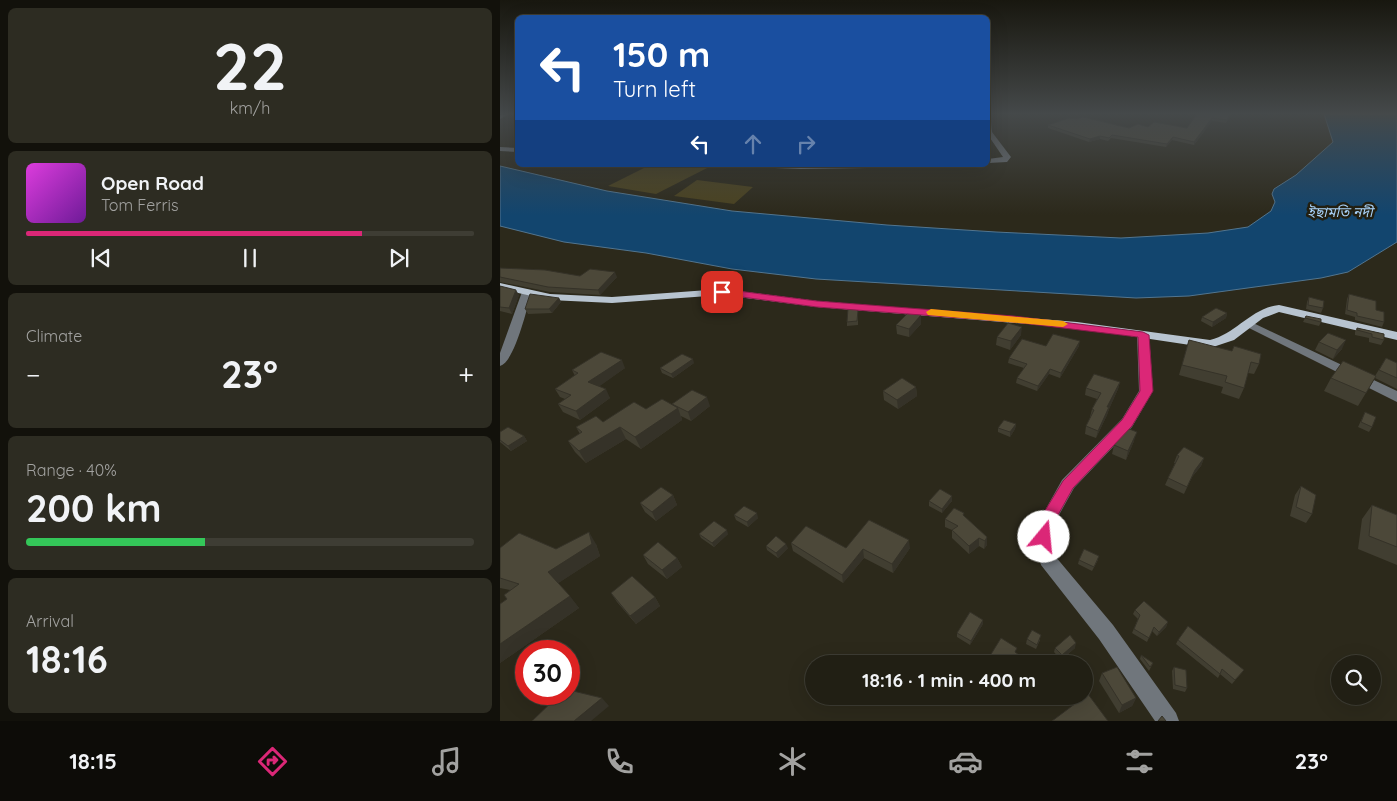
<!DOCTYPE html>
<html lang="en">
<head>
<meta charset="utf-8">
<style>
  body { margin:0; font-family:Quicksand,"Noto Sans Bengali",sans-serif; background:#2d2c22; color:#f1f3f6; height:100vh; display:flex; flex-direction:column; font-size:19px; white-space:nowrap }
  * { box-sizing:border-box; margin:0 }
  p { font-size:16px; color:#a2a2a0 }
  .icon { flex:none; width:28px; height:28px; fill:none; stroke:currentColor; stroke-width:2; stroke-linecap:round; stroke-linejoin:round }
  .map { position:relative; flex:1; overflow:hidden }
  .drawer { display:flex; flex-direction:column; gap:8px; padding:8px; background:#12110b; width:500px }
  .drawer>* { flex:none }
  .top-card { position:absolute; left:15px; top:15px; width:475px; height:152px; border-radius:8px; box-shadow:0 5px 20px #0002,0 0 0 1px #3e3d34; background:#1a4fa0; color:#fff; overflow:hidden }
  .buttons { position:absolute; left:831px; top:655px; display:grid; gap:10px }
  .buttons a { display:grid; place-items:center; width:50px; height:50px; border-radius:50%; background:#211f14; box-shadow:0 5px 20px #0002,0 0 0 1px #3e3d34; font-size:25px }
  .speed { position:absolute; left:15px; top:640px; display:flex; gap:10px; font-size:25px; font-weight:700; text-align:center }
  .speed>* { display:grid; place-content:center; width:65px; height:65px; border-radius:50%; background:#211f14; box-shadow:0 5px 20px #0002,0 0 0 1px #3e3d34; line-height:1 }
  .speed .limit { border:8px solid #d22; background:#fff; color:#111 }
  .pin { position:absolute; display:grid; place-items:center; width:42px; height:42px; color:#fff; margin:-21px; border-radius:10px; box-shadow:0 2px 8px #0006 }
  .me { position:absolute; width:55px; margin:-28px; rotate:17deg; stroke-linejoin:round; filter:drop-shadow(0 0 4px #0008) }
  .turn { display:flex; align-items:center; gap:18px; height:105px; padding:0 15px; font-size:22px }
  .turn .icon { width:65px; height:65px; stroke-width:2.5 }
  .turn b { display:block; font-size:35px; line-height:42px }
  .lanes { display:flex; align-items:center; height:48px; padding:0 15px; background:#0003; justify-content:center; gap:25px; direction:ltr }
  .lanes .off { opacity:.35 }
  .big { font-size:38px; font-weight:700; line-height:1.1 }
  .drawer .tile { flex:1; display:flex; flex-direction:column; justify-content:center; gap:8px; min-width:0; padding:0 18px; border-radius:8px; background:#2d2c22 }
  .drawer .dial { align-items:center; gap:0 }
  .dial b { font-size:65px; line-height:1 }
  .song { display:flex; align-items:center; gap:15px }
  .cover { width:60px; height:60px; border-radius:8px; background:linear-gradient(135deg,hsl(300 70% 55%),hsl(280 70% 35%)) }
  .played { height:5px; border-radius:2px; background:linear-gradient(90deg,#db2777 75%,#3e3d34 75%) }
  .keys { display:flex; justify-content:space-around; direction:ltr }
  .heat { display:flex; justify-content:space-between; align-items:center; font-size:28px; direction:ltr }
  .charge { height:8px; border-radius:4px; background:linear-gradient(90deg,#34c759 40%,#3e3d34 0) }
  .trip { position:absolute; left:305px; top:655px; width:288px; height:50px; border-radius:25px; background:#211f14; box-shadow:0 5px 20px #0002,0 0 0 1px #3e3d34; font-weight:700; line-height:50px; text-align:center }
  .tabs { display:flex; height:80px; justify-content:space-around; align-items:center; background:#0d0c08; color:#a2a2a0 }
  .tabs .icon { width:35px; height:35px }
  .tabs .on { color:#db2777 }
  .tabs b { font-size:22px; color:#f1f3f6 }
  main { display:flex; flex:1; min-height:0 }
  .map>svg:first-child { display:block }
  .green { fill:#4a421f }
  .water { fill:#12456e; stroke:#52758f }
  .lines { fill:none; stroke-linecap:round; stroke-linejoin:round }
  .minor { fill:#70767c; fill-rule:evenodd }
  .major { fill:#b8c4d0; fill-rule:evenodd }
  .wall { fill:#413e31 }
  .shaded-wall { fill:#353228 }
  .building { fill:#4c4839; stroke:#353228 }
  .route { fill:#db2777; stroke:#8e194d }
  .slow { fill:#f59e0b }
  .labels { text-anchor:middle; dominant-baseline:central; stroke-width:5; stroke-linejoin:round; paint-order:stroke }
  .far-water-label { font-size:14px; font-style:italic; fill:#a8d2f9; stroke:#221f11 }
</style>
</head>
<body>
<main>
<section class="drawer">
<div class="tile dial"><b>22</b><p>km/h</p></div>
<div class="tile">
<div class="song"><i class="cover"></i><div><b>Open Road</b><p>Tom Ferris</p></div></div>
<div class="played"></div>
<div class="keys"><svg class="icon" aria-label="previous" viewBox="0 0 24 24"><path d="M18 5L8 12l10 7zM5 5v14"/></svg><svg class="icon" aria-label="pause" viewBox="0 0 24 24"><path d="M8 5v14M16 5v14"/></svg><svg class="icon" aria-label="next" viewBox="0 0 24 24"><path d="M6 5l10 7-10 7zM19 5v14"/></svg></div>
</div>
<div class="tile"><p>Climate</p>
<div class="heat"><a>−</a><b class="big">23°</b><a>+</a></div>
</div>
<div class="tile"><p>Range · 40%</p><b class="big">200 km</b><div class="charge"></div></div>
<div class="tile"><p>Arrival</p><b class="big">18:16</b></div>
</section>
<div class="map">
<svg width="897" height="721" viewBox="0 0 897 721">
  <rect width="100%" height="100%" fill="#2c291b"/>
  <path class="green" d="M150 165H213L156 194 108 186Z
    M197 180 253 187 234 204 174 196Z"/>
  <path class="water" d="M824 114H897V242L848 272 821 278 689 296 636 298 316 279 232 269 146 253 64 242 0 226V166L107 191 232 211 387 225 496 232 621 238 708 233 748 227 771 211 775 202 772 194 774 189 796 175 833 142Z"/>
  <g class="lines">
    <path class="minor" d="M9 114 0 119V115Z
      M488 120 491 122 492 132 511 157 507 162 488 163V159L503 157 488 135Z
      M0 147 18 148V152L0 151Z
      M242 165H436L432 167 301 169 246 167Z
      M27 289 32 292C27 307 15 362 0 366V353L22 292Z
      M749 321 897 391V402L745 326 743 324Z
      M643 331 649 335 653 391 632 427 574 488 559 515 553 537 555 556 613 625 676 713 679 721H655L599 639 541 565 535 537 543 514 562 480 622 419 639 391 637 335Z"/>
    <path class="major" d="M0 283 50 294 112 297 222 289 317 301 577 322 710 340C736 334 751 308 779 305L897 332V340L779 312 763 318 734 340 710 348 577 328 317 307 222 295 112 303 50 300 0 289Z"/>
  </g>
  <path class="wall" d="M697 114H731L726 123 712 121 694 145 672 140 666 147 611 138 608 141 600 139 589 142 548 128V125L577 119 629 128H687Z
    M0 268 80 276 117 277 100 295 50 292 0 282Z
    M0 286 19 295 12 314 0 311Z
    M849 294 876 310 884 322 882 327 855 320V317L845 314 847 299Z
    M809 297 823 308 821 313 806 309 807 302Z
    M59 298 61 302 52 313 28 314 25 309Z
    M358 310V325L347 326V322Z
    M727 313 726 318 712 327 701 321 702 317Z
    M806 316 821 322 819 326 803 322Z
    M421 324 409 337 397 334 396 325Z
    M857 328 884 334V340L881 345 869 342V338L855 335V332Z
    M521 335 510 350 496 345 497 337Z
    M689 340 759 364 754 374 748 373 744 388 739 399 721 393 723 387 679 375Z
    M819 342 842 349 833 359 815 350Z
    M546 346H579L560 378 549 374 537 391 516 383 517 378 524 368 508 363 509 358Z
    M886 358 897 363V389L875 378 858 406 824 391 831 378 875 376Z
    M194 363 173 378 162 373 160 368Z
    M125 368 99 386 110 398 80 420 63 412 58 404 65 399 60 397 55 389 75 376 72 370Z
    M620 382 618 389 609 409 607 415 596 438 585 434 586 426 591 417H590L592 409 597 399 585 395 586 388Z
    M416 387 417 396 398 409 384 400 383 391Z
    M172 405 210 406 191 421 181 416 182 420 141 449 126 439 86 463 75 452 68 441 80 434 76 427 103 422 146 409Z
    M865 412 872 427 869 432 858 427Z
    M516 424 515 429 510 437 498 432V428Z
    M0 432 24 436 27 441 11 451 0 442Z
    M634 441 626 460 612 454 614 445Z
    M677 455 704 458 701 466 692 477 684 494 665 485 675 463H674Z
    M801 486 812 514 806 523 790 516 795 495Z
    M173 495 177 505 156 521 145 512 140 503Z
    M429 501H452L442 513 429 506Z
    M872 505 897 515V565L858 549 862 519Z
    M234 515 258 518 248 527 236 520Z
    M464 516 487 537V545L484 549 479 546 469 554 452 538V530L445 527V519Z
    M199 534H228L214 547 201 538Z
    M291 543 346 548H410L393 573 364 558 343 583 293 551Z
    M96 544 100 556 58 583 79 608 0 663V604L7 599 10 590 0 588V548L56 549Z
    M266 546 288 548 278 558 267 550Z
    M143 555 177 558 182 567 167 579 148 564Z
    M579 560H598L592 571 578 564Z
    M111 593 155 597 160 606 136 624 117 602Z
    M635 610 668 622 666 627 657 636 652 631 647 642 632 633 638 619 633 614Z
    M483 624 470 645 457 637V633Z
    M527 639 540 640 536 649 526 644Z
    M678 640 744 670 732 684 720 674 718 678 676 644Z
    M555 648H575L561 660 554 652Z
    M641 655 653 663 649 671 640 659Z
    M674 667 687 688 685 692 673 689 672 671Z
    M602 673 636 698 632 706 619 713 599 681Z
    M495 696H505L502 701Z
    M556 696H568L566 702Z"/>
  <path class="shaded-wall" d="M712 118V121L694 145V142Z
    M600 136V139L589 142 590 139Z
    M673 137 672 140 666 147 667 144Z
    M115 272 117 277 100 295 98 290Z
    M16 290 19 295 12 314 9 308Z
    M59 298 61 302 52 313 49 309Z
    M727 313 726 318 712 327 713 322Z
    M421 315V324L409 337V329Z
    M522 327 521 335 510 350 511 341Z
    M846 340 842 349 833 359 837 350Z
    M580 341 579 346 560 378 561 373Z
    M193 359 194 363 173 378 171 374Z
    M122 360 125 368 93 391 88 382Z
    M550 369 549 374 537 391 538 386Z
    M620 382 618 389 609 409 607 415 596 438 598 431 607 407Z
    M416 387 417 396 398 409 397 400Z
    M106 389 110 398 80 420 76 411Z
    M207 397 210 406 191 421 188 412Z
    M178 408 182 420 141 449 135 437Z
    M516 424 515 429 510 437V432Z
    M120 427 126 439 86 463 79 451Z
    M637 432 634 441 626 460 628 451Z
    M24 436 27 441 11 451 8 446Z
    M704 458 701 466 692 477 684 494 695 470Z
    M173 495 177 505 156 521 152 512Z
    M452 496V501L442 513V509Z
    M257 513 258 518 248 527 247 522Z
    M227 530 228 534 214 547 212 543Z
    M89 532 96 544 100 556 57 584 48 572Z
    M487 537V545L484 549 485 541Z
    M479 538V546L469 554V546Z
    M409 540 410 548 393 573 392 564Z
    M286 544 288 548 278 558 276 553Z
    M363 549 364 558 343 583 342 575Z
    M177 558 182 567 167 579 162 570Z
    M70 596 79 608 0 663V644Z
    M155 597 160 606 136 624 130 616Z
    M483 620V624L470 645 471 641Z
    M668 622 666 627 657 636 659 632Z
    M576 643 575 648 561 660 562 655Z
    M102 698 109 706 91 721H74Z
    M636 698 632 706 619 713 622 705Z"/>
  <path class="building" d="M697 114H730L727 120 712 118 694 142 673 137 667 144 612 135 609 138 600 136 590 139 548 125 569 118 577 119 583 117 629 128 638 124 648 127 654 122 687 128Z
    M0 268 45 270 80 276 90 269 115 272 98 290 48 287 0 277Z
    M0 286 16 290 9 308 0 307Z
    M30 294 59 298 49 309H25Z
    M849 294 876 301V310L884 312V322L857 316V313L847 310Z
    M809 297 824 301 823 308 808 305Z
    M348 308 358 310 357 321 347 322Z
    M716 308 727 313 713 322 702 317Z
    M409 312 421 315 409 329 396 325Z
    M806 316 821 319V322L805 318Z
    M508 323 522 327 511 341 497 337Z
    M857 328 884 334V340L872 337V334L857 330Z
    M828 333 846 340 837 350 819 342Z
    M553 334 580 341 561 373 550 369 538 386 517 378 527 364 509 358 522 339 546 346Z
    M689 340 732 351 734 346 761 354 759 364 751 362 744 388 725 382 727 376 682 365Z
    M101 352 122 360 88 382 106 389 76 411 58 404 71 395 55 389 78 373 72 370Z
    M182 354 193 359 171 374 160 368Z
    M886 358 897 363V378L879 370Z
    M843 361 876 376 866 393 831 378Z
    M594 374 620 382 607 407H609L598 431 586 426 594 410 592 409 601 393 586 388Z
    M402 378 416 387 397 400 383 391Z
    M192 390 207 397 188 412 172 404Z
    M162 399 178 408 135 437 120 427 79 451 68 441 82 432 76 427 96 416 103 422 134 402 146 409Z
    M865 412 876 417 872 427 861 422Z
    M504 420 516 424 510 432 498 428Z
    M8 427 24 436 8 446 0 440V432Z
    M627 428 637 432 628 451 614 445 618 438Z
    M684 447 704 458 695 470 687 487 668 478 679 456 677 455Z
    M801 486 816 495 812 514 796 507Z
    M161 487 173 495 152 512 140 503Z
    M440 489 452 496 442 509 429 501Z
    M872 505 897 515V547L869 536Z
    M244 506 257 513 247 522 234 515Z
    M454 508 464 513 463 515 487 537 485 541 479 538 469 546 452 530 458 526 445 519Z
    M369 520 409 540 392 564 363 549 342 575 291 543 306 526 346 548Z
    M214 521 227 530 212 543 199 534Z
    M89 532 92 544 48 572 70 596 0 644V604L7 599 4 595 19 584 0 578V548L19 533 56 549Z
    M276 536 286 544 276 553 266 546Z
    M158 542 177 558 162 570 143 555Z
    M584 549 599 556 594 567 579 560Z
    M132 576 155 597 130 616 111 593Z
    M644 601 668 622 659 632 654 627 649 638 634 629 640 615 635 610Z
    M470 612 483 620 471 641 457 633Z
    M688 626 744 670 735 680 722 669 720 674 678 640Z
    M532 630 541 635 537 645 527 639Z
    M570 635 576 643 562 655 555 648Z
    M501 638 517 648 515 652 529 662 528 664H485Z
    M641 655 653 663 650 667Z
    M539 661 544 664H536Z
    M617 667 636 698 622 705 602 673Z
    M674 667 686 670 687 688 675 685Z
    M69 690 102 698 74 721H32L60 694H69Z
    M588 694 608 721H552Z
    M662 716 666 721H658Z"/>
  <linearGradient id="sky" x2="0" y2="1"><stop stop-color="#18170f"/><stop offset="0.53" stop-color="#45494a"/><stop offset="1" stop-color="#45494a" stop-opacity="0"/></linearGradient>
  <rect width="897" height="215" fill="url(#sky)"/>
  <path class="route" d="M222 289 317 301 513 316 643 332 649 335 653 391 632 426 573 488 558 515 549 541 544 543 539 541 536 537 543 514 563 481 622 420 640 391 638 337 513 322 317 307 219 294 217 292Z"/>
  <path class="slow" d="M431 309 563 321 568 324 563 327 428 315 426 312Z"/>
  <g class="labels">
    <g class="far-water-label">
      <text x="840" y="212">ইছামতি নদী</text>
    </g>
  </g>
</svg>
<div class="buttons">
<a><svg class="icon" aria-label="search" viewBox="0 0 24 24"><circle cx="10" cy="10" r="6"/><path d="M15 15l6 6"/></svg></a>
</div>
<div class="speed"><div class="limit">30</div></div>
<div class="pin" style="left:222px;top:292px;background:#d93025"><svg class="icon" aria-label="arrive" viewBox="0 0 24 24"><path d="M6 21V4h12l-3 4 3 4H6"/></svg></div>
<svg class="me" style="left:544px;top:537px" viewBox="-20 -20 40 40"><circle r="19" fill="#fff"/><path d="M0-13L10 11 0 6-10 11z" fill="#db2777"/></svg>
<div class="trip">18:16 · 1 min · 400 m</div>
<div class="top-card">
<div class="turn"><svg class="icon" aria-label="left" viewBox="0 0 24 24"><path d="M17 20v-9H6M10 6l-5 5 5 5"/></svg><div><b>150 m</b>Turn left</div></div>
<div class="lanes"><svg class="icon" aria-label="left" viewBox="0 0 24 24"><path d="M17 20v-9H6M10 6l-5 5 5 5"/></svg><svg class="icon off" aria-label="ahead" viewBox="0 0 24 24"><path d="M12 20V5M6 11l6-6 6 6"/></svg><svg class="icon off" aria-label="right" viewBox="0 0 24 24"><path d="M7 20v-9h11M14 6l5 5-5 5"/></svg></div>
</div>
</div>
</main>
<nav class="tabs">
<b>18:15</b>
<svg class="icon on" aria-label="directions" viewBox="0 0 24 24"><path d="M12 3l9 9-9 9-9-9zM9 14v-3h6M13 9l2 2-2 2"/></svg>
<svg class="icon" aria-label="music" viewBox="0 0 24 24"><path d="M9 18V5l10-2v13"/><circle cx="6" cy="18" r="3"/><circle cx="16" cy="16" r="3"/></svg>
<svg class="icon" aria-label="phone" viewBox="0 0 24 24"><path d="M5 4h4l2 5-3 2q2 4 5 5l2-3 5 2v4C11 20 4 13 5 4z"/></svg>
<svg class="icon" aria-label="climate" viewBox="0 0 24 24"><path d="M12 3v18M4 7l16 10M4 17L20 7"/></svg>
<svg class="icon" aria-label="car" viewBox="0 0 24 24"><path d="M5 17H2v-5l4-1 3-4h7l3 4 3 1v5h-3M9 17h6M6 11h13"/><circle cx="7" cy="17" r="2"/><circle cx="17" cy="17" r="2"/></svg>
<svg class="icon" aria-label="filters" viewBox="0 0 24 24"><path d="M4 7h16M4 17h16"/><circle cx="9" cy="7" r="2"/><circle cx="15" cy="17" r="2"/></svg>
<b>23°</b>
</nav>
</body>
</html>
